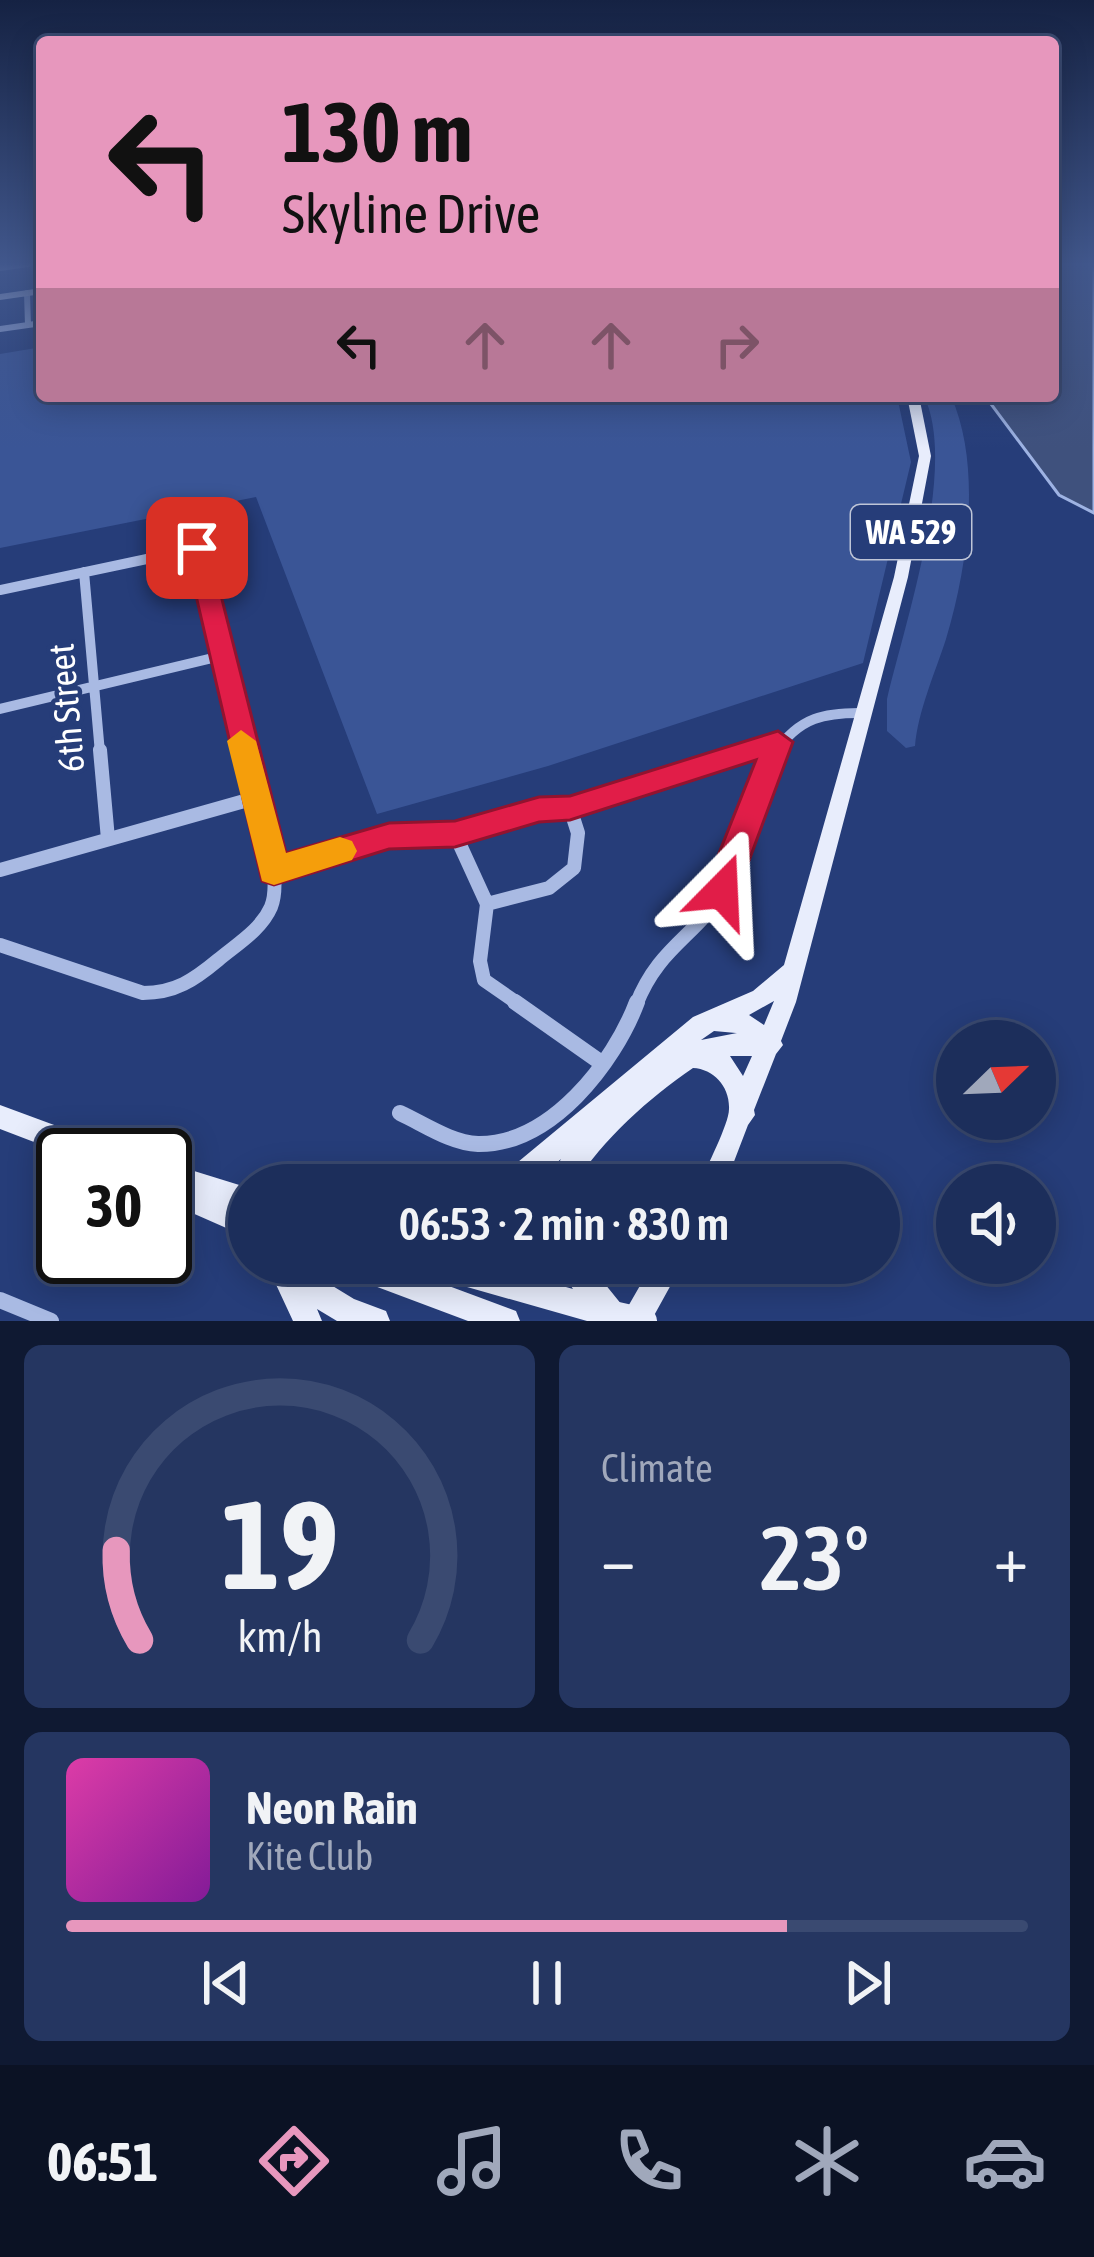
<!DOCTYPE html>
<html lang="en">
<head>
<meta charset="utf-8">
<style>
  body { margin:0; font-family:"Asap Condensed",sans-serif; background:#253661; color:#f1f3f6; height:100vh; display:flex; flex-direction:column; font-size:45px; white-space:nowrap }
  * { box-sizing:border-box; margin:0 }
  p { font-size:39px; color:#a0a8bb }
  .icon { flex:none; width:66px; height:66px; fill:none; stroke:currentColor; stroke-width:2; stroke-linecap:round; stroke-linejoin:round }
  .map { position:relative; height:1321px; overflow:hidden }
  .sheet { display:flex; flex-direction:column; gap:24px; padding:24px; background:#0f1932; flex:1 }
  .sheet>* { flex:none }
  .guide { position:absolute; left:36px; top:36px; width:1023px; height:366px; border-radius:12px; box-shadow:0 6px 30px #0003,0 0 0 3px #3a4a71; background:#e797bd; color:#111; overflow:hidden }
  .needle { width:78px; rotate:67deg }
  .buttons { position:absolute; left:936px; top:1020px; display:grid; gap:24px }
  .buttons a { display:grid; place-items:center; width:120px; height:120px; border-radius:50%; background:#1c2e5b; box-shadow:0 6px 30px #0003,0 0 0 3px #3a4a71; font-size:60px }
  .speed { position:absolute; left:36px; top:1128px; display:flex; gap:24px; font-size:60px; font-weight:700; text-align:center }
  .speed>* { display:grid; place-content:center; width:156px; height:156px; border-radius:50%; background:#1c2e5b; box-shadow:0 6px 30px #0003,0 0 0 3px #3a4a71; line-height:1 }
  .speed .limit { border:6px solid #111; border-radius:18px; background:#fff; color:#111 }
  .pin { position:absolute; display:grid; place-items:center; width:102px; height:102px; color:#fff; margin:-51px; border-radius:24px; box-shadow:0 6px 18px #0006 }
  .me { position:absolute; width:132px; margin:-66px; rotate:21deg; stroke-linejoin:round; filter:drop-shadow(0 0 9px #0008) }
  .turn { display:flex; align-items:center; gap:42px; height:252px; padding:0 48px; font-size:54px }
  .turn .icon { width:156px; height:156px; stroke-width:2.5 }
  .turn b { display:block; font-size:84px; line-height:102px }
  .lanes { display:flex; align-items:center; height:114px; padding:0 48px; background:#0003; justify-content:center; gap:60px; direction:ltr }
  .lanes .off { opacity:.35 }
  .big { font-size:90px; font-weight:600; line-height:1.1 }
  .sheet .tile { flex:1; display:flex; flex-direction:column; justify-content:center; gap:18px; min-width:0; padding:0 42px; border-radius:18px; background:#253661 }
  .sheet .dial { align-items:center; gap:0 }
  .dial svg { height:312px; overflow:visible; fill:none; stroke:#3a4a71; stroke-width:7; stroke-linecap:round; text-anchor:middle }
  .dial text { fill:#f1f3f6; stroke:none }
  .song { display:flex; align-items:center; gap:36px }
  .cover { width:144px; height:144px; border-radius:18px; background:linear-gradient(135deg,hsl(320 70% 55%),hsl(290 70% 35%)) }
  .played { height:12px; border-radius:6px; background:linear-gradient(90deg,#e797bd 75%,#3a4a71 75%) }
  .keys { display:flex; justify-content:space-around; direction:ltr }
  .heat { display:flex; justify-content:space-between; align-items:center; font-size:66px; direction:ltr }
  .sheet .tiles { flex:1; display:grid; gap:24px; grid-template-columns:1fr 1fr }
  .tile:last-child { grid-column:span 2 }
  .trip { position:absolute; left:228px; top:1164px; width:672px; height:120px; border-radius:60px; background:#1c2e5b; box-shadow:0 6px 30px #0003,0 0 0 3px #3a4a71; font-weight:600; line-height:120px; text-align:center }
  .dock { display:flex; height:192px; justify-content:space-around; align-items:center; background:#0b1224; color:#a0a8bb }
  .dock .icon { width:84px; height:84px }
  .dock .current { color:#e797bd }
  .dock b { font-size:54px; color:#f1f3f6 }
  .map>svg:first-child { display:block }
  .green { fill:#3a5596 }
  .water { fill:#3f517d; stroke:#9eb3e3; stroke-width:3 }
  .lines { fill:none; stroke-linecap:round; stroke-linejoin:round }
  .minor-far4 { stroke:#a9bae3; stroke-width:6 }
  .minor-far3 { stroke:#a9bae3; stroke-width:8 }
  .minor-far2 { stroke:#a9bae3; stroke-width:10 }
  .minor-far1 { stroke:#a9bae3; stroke-width:14 }
  .minor { stroke:#a9bae3; stroke-width:16 }
  .tertiary { stroke:#a9bae3; stroke-width:8 }
  .secondary { fill:#d2dbf3; fill-rule:evenodd }
  .primary { fill:#e8edfc; fill-rule:evenodd }
  .primary-bridge { stroke:#e8edfc; stroke-width:26 }
  .route { fill:#e11d48; stroke:#92132f; stroke-width:3 }
  .slow { fill:#f59e0b }
  .labels { text-anchor:middle; dominant-baseline:central; stroke-width:9; stroke-linejoin:round; paint-order:stroke }
  .shield { fill:#263d79; stroke:#bec5d7; stroke-width:3 }
  .shield-label { font-size:33px; font-weight:bold; fill:#fff }
  .street-label { font-size:36px; fill:#fff; stroke:#263d79 }
</style>
</head>
<body>
<div class="map">
<svg width="1094" height="1321" viewBox="0 0 1094 1321">
  <rect width="100%" height="100%" fill="#263d79"/>
  <path class="green" d="M42 347V396H897L911 462 863 663 548 766 377 814 256 497 0 548V354Z
    M924 396H951C982 466 968 566 946 639 935 673 918 711 915 746L906 748 887 731V699C905 622 958 467 924 396Z"/>
  <path class="water" d="M1053 263H1094V513L1059 495 985 396H1053Z"/>
  <g class="lines">
    <path class="minor-far4" d="M27 293 28 325
      M0 329 42 323"/>
    <path class="minor-far3" d="M189 513 198 552
      M180 552 197 548"/>
    <path class="minor-far2" d="M197 549 246 753
      M84 572 100 753
      M0 590 194 549
      M0 709 221 656
      M742 753 778 741
      M775 753C799 717 825 712 866 713"/>
    <path class="minor-far1" d="M100 750 108 839
      M455 834 487 904 480 961 484 980 520 1005
      M0 870 255 798
      M274 871 389 836 455 834 539 810 570 808 751 750
      M487 904 549 888 574 868 578 833 570 808
      M0 945 143 993C175 993 194 980 218 960 237 944 261 930 271 907 285 873 254 787 245 750
      M636 1005C659 946 696 937 725 889 750 847 756 794 776 750"/>
    <path class="minor" d="M515 1002 603 1064
      M400 1113C424 1124 451 1143 478 1144 551 1145 614 1063 637 1002
      M0 1300 51 1321"/>
    <path class="tertiary" d="M0 267 28 263"/>
    <path class="secondary" d="M42 288V294L0 300V294Z"/>
    <path class="primary" d="M907 396H919L931 456 908 577 796 1002 781 1041 783 1045 776 1054 754 1110 755 1115 748 1125 725 1185H699C706 1168 729 1124 729 1109 730 1087 714 1069 693 1068 649 1098 603 1139 574 1185H547L561 1159 530 1185H497L501 1176 693 1017 753 991 784 965 894 577 919 456ZM774 1001 764 1025 749 1015ZM714 1031 736 1033H737L701 1040ZM730 1056H752L743 1076Z
      M0 1105 111 1146 115 1155H68L0 1129Z
      M165 1162 249 1188V1238L165 1201Z
      M266 1263H295L354 1299 386 1311 390 1321H337L317 1309 322 1321H293Z
      M336 1263H387L516 1311 520 1321H468L340 1273Z
      M418 1263H481L573 1289 556 1263H588L626 1310 653 1263H683L651 1321H587L432 1277 422 1273Z"/>
    <path class="primary-bridge" d="M613 1314 644 1321"/>
  </g>
  <linearGradient id="sky" x2="0" y2="1"><stop stop-color="#152243"/><stop offset="0.59" stop-color="#41578c"/><stop offset="1" stop-color="#41578c" stop-opacity="0"/></linearGradient>
  <rect width="1094" height="448" fill="url(#sky)"/>
  <path class="route" d="M197 541 209 548 286 853 389 823 455 821 539 797 570 796 778 731 793 742 734 901 722 905 709 901 704 891 756 760 570 820 539 822 455 847 389 849 274 885 262 881 185 548Z"/>
  <path class="slow" d="M241 730 256 741 286 853 340 837 352 841 357 851 352 860 274 885 262 881 227 741Z"/>
  <g class="labels">
    <rect class="shield" x="851" y="505" width="120" height="54" rx="9"/>
    <g class="shield-label">
      <text x="911" y="532">WA 529</text>
    </g>
    <g class="street-label">
      <text transform="translate(66 708) rotate(-95)">6th Street</text>
    </g>
  </g>
</svg>
<div class="buttons">
<a><svg class="needle" viewBox="-14 -14 28 28"><path d="M0-13l5 13h-10z" fill="#e53935"/><path d="M0 13l5-13h-10z" fill="#a0a8bb"/></svg></a>
<a><svg class="icon" aria-label="sound" viewBox="0 0 24 24"><path d="M4 9h4l5-4v14l-5-4H4zM17 9q2 3 0 6"/></svg></a>
</div>
<div class="speed"><div class="limit">30</div></div>
<div class="pin" style="left:197px;top:548px;background:#d93025"><svg class="icon" aria-label="arrive" viewBox="0 0 24 24"><path d="M6 21V4h12l-3 4 3 4H6"/></svg></div>
<svg class="me" style="left:722px;top:891px" viewBox="-20 -20 40 40"><path d="M0-17L14 15 0 8-14 15z" fill="#e11d48" stroke="#fff" stroke-width="4"/></svg>
<div class="trip">06:53 · 2 min · 830 m</div>
<div class="guide">
<div class="turn"><svg class="icon" aria-label="left" viewBox="0 0 24 24"><path d="M17 20v-9H6M10 6l-5 5 5 5"/></svg><div><b>130 m</b>Skyline Drive</div></div>
<div class="lanes"><svg class="icon" aria-label="left" viewBox="0 0 24 24"><path d="M17 20v-9H6M10 6l-5 5 5 5"/></svg><svg class="icon off" aria-label="ahead" viewBox="0 0 24 24"><path d="M12 20V5M6 11l6-6 6 6"/></svg><svg class="icon off" aria-label="ahead" viewBox="0 0 24 24"><path d="M12 20V5M6 11l6-6 6 6"/></svg><svg class="icon off" aria-label="right" viewBox="0 0 24 24"><path d="M7 20v-9h11M14 6l5 5-5 5"/></svg></div>
</div>
</div>
<section class="sheet">
<div class="tiles">
<div class="tile dial"><svg viewBox="0 0 100 80">
<path d="M14 69A42 42 0 1 1 86 69"/>
<path d="M14 69A42 42 0 0 1 8 46" stroke="#e797bd"/>
<text x="50" y="56" font-size="32" font-weight="700">19</text>
<text x="50" y="72" font-size="11">km/h</text>
</svg></div>
<div class="tile"><p>Climate</p>
<div class="heat"><a>−</a><b class="big">23°</b><a>+</a></div>
</div>
<div class="tile">
<div class="song"><i class="cover"></i><div><b>Neon Rain</b><p>Kite Club</p></div></div>
<div class="played"></div>
<div class="keys"><svg class="icon" aria-label="previous" viewBox="0 0 24 24"><path d="M18 5L8 12l10 7zM5 5v14"/></svg><svg class="icon" aria-label="pause" viewBox="0 0 24 24"><path d="M8 5v14M16 5v14"/></svg><svg class="icon" aria-label="next" viewBox="0 0 24 24"><path d="M6 5l10 7-10 7zM19 5v14"/></svg></div>
</div>
</div>
</section>
<nav class="dock">
<b>06:51</b>
<svg class="icon current" aria-label="directions" viewBox="0 0 24 24"><path d="M12 3l9 9-9 9-9-9zM9 14v-3h6M13 9l2 2-2 2"/></svg>
<svg class="icon" aria-label="music" viewBox="0 0 24 24"><path d="M9 18V5l10-2v13"/><circle cx="6" cy="18" r="3"/><circle cx="16" cy="16" r="3"/></svg>
<svg class="icon" aria-label="phone" viewBox="0 0 24 24"><path d="M5 4h4l2 5-3 2q2 4 5 5l2-3 5 2v4C11 20 4 13 5 4z"/></svg>
<svg class="icon" aria-label="climate" viewBox="0 0 24 24"><path d="M12 3v18M4 7l16 10M4 17L20 7"/></svg>
<svg class="icon" aria-label="car" viewBox="0 0 24 24"><path d="M5 17H2v-5l4-1 3-4h7l3 4 3 1v5h-3M9 17h6M6 11h13"/><circle cx="7" cy="17" r="2"/><circle cx="17" cy="17" r="2"/></svg>
</nav>
</body>
</html>
